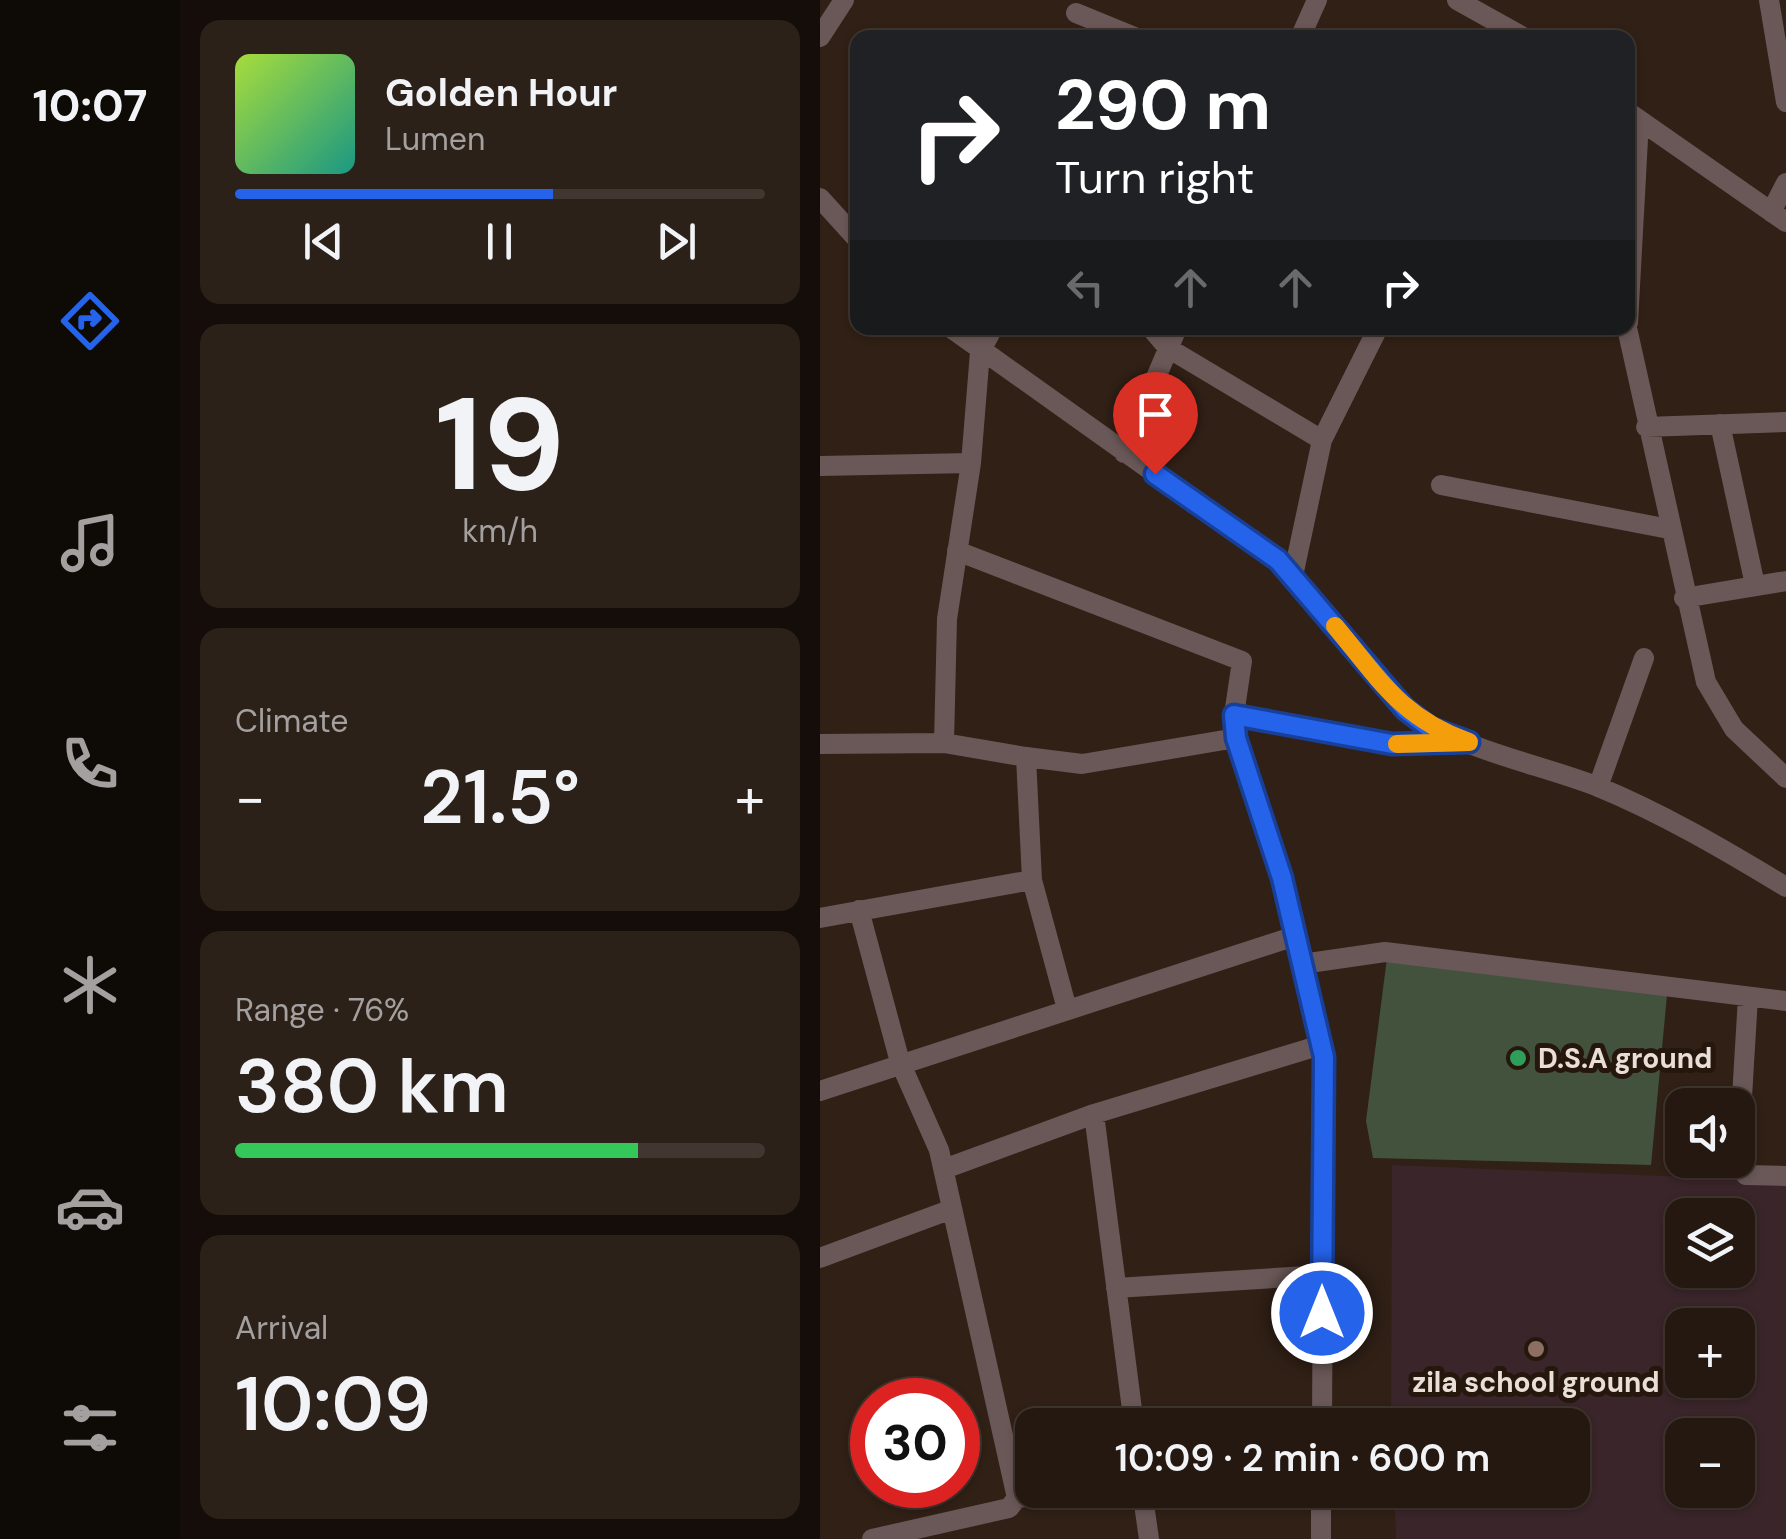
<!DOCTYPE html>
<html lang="en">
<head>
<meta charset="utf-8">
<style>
  body { margin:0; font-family:"DM Sans",sans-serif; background:#2c2119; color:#f1f3f6; height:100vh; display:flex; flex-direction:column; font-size:38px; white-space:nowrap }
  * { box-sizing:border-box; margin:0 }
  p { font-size:32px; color:#a3a09f }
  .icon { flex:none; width:55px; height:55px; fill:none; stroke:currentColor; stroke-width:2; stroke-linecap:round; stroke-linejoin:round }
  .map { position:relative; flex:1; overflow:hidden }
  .details { display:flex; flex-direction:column; gap:20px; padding:20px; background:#140d09; width:640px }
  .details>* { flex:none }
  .hud { position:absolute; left:30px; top:30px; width:785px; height:305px; border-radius:20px; box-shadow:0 2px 8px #0004,0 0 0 2px #413730; background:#202124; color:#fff; overflow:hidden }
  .buttons { position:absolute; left:845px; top:1088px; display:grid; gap:20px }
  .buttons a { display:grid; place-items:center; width:90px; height:90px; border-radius:20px; background:#241810; box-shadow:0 2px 8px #0004,0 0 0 2px #413730; font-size:50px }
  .speed { position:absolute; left:30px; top:1378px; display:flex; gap:20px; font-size:50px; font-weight:700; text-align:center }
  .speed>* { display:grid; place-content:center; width:130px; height:130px; border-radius:50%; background:#241810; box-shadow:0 2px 8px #0004,0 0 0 2px #413730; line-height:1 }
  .speed .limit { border:15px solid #d22; background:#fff; color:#111 }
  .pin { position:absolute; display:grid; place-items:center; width:85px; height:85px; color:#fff; margin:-102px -42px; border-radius:50% 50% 50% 0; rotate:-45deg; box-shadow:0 0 10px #0007 }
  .pin .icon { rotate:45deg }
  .me { position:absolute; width:110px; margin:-55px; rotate:0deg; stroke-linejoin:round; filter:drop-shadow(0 0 8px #0008) }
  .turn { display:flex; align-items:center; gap:35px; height:210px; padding:0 40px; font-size:45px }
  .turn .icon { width:130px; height:130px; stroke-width:2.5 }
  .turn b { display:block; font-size:70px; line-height:85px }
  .lanes { display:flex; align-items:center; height:95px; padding:0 40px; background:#0003; justify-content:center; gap:50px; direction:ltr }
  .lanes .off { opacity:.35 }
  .big { font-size:75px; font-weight:600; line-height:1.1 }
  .details .tile { flex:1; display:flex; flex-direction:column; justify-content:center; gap:15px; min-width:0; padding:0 35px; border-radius:20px; background:#2c2119 }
  .details .dial { align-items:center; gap:0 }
  .dial b { font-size:130px; line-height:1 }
  .song { display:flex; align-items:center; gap:30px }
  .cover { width:120px; height:120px; border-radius:15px; background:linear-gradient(135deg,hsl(80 70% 55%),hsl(170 70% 35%)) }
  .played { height:10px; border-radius:5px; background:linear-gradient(90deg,#2563eb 60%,#413730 60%) }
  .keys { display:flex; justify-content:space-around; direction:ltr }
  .heat { display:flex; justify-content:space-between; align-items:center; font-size:55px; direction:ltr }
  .charge { height:15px; border-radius:8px; background:linear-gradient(90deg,#34c759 76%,#413730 0) }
  .trip { position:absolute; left:195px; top:1408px; width:575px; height:100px; border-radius:20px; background:#241810; box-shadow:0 2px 8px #0004,0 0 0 2px #413730; font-weight:600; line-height:100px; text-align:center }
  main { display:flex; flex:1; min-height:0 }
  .tabs { display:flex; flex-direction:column; width:180px; justify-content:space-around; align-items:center; background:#0e0a06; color:#a3a09f }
  .tabs .icon { width:70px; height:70px }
  .tabs .on { color:#2563eb }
  .tabs b { font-size:45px; color:#f1f3f6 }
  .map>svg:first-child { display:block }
  .education { fill:#39252a; fill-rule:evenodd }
  .green { fill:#43523d }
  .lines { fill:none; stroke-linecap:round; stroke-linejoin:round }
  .minor { stroke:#695857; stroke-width:20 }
  .route-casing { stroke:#184099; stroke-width:25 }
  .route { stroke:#2563eb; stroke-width:18 }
  .slow { stroke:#f59e0b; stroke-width:18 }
  .leisure-dot { fill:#2e9e5b; stroke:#26170d; stroke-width:4 }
  .education-dot { fill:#8d6e63; stroke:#26170d; stroke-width:4 }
  .labels { text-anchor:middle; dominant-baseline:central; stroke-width:10; stroke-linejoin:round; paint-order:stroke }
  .poi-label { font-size:28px; font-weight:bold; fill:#e9dfd8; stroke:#26170d; text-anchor:start }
</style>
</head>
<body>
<main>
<nav class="tabs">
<b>10:07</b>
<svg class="icon on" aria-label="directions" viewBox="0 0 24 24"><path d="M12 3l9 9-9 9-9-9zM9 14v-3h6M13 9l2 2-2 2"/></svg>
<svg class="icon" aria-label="music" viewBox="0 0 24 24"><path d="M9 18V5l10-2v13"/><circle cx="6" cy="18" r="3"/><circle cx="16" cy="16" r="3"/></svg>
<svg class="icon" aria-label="phone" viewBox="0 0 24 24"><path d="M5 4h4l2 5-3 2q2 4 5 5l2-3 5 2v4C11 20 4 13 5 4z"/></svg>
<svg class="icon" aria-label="climate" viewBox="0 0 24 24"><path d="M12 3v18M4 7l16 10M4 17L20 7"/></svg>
<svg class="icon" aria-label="car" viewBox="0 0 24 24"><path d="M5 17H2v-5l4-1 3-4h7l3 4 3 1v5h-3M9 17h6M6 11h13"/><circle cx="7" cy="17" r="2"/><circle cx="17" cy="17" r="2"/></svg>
<svg class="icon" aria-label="filters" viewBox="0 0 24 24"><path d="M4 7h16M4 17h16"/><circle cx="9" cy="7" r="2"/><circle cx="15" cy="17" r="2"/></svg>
</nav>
<section class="details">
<div class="tile">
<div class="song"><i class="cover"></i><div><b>Golden Hour</b><p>Lumen</p></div></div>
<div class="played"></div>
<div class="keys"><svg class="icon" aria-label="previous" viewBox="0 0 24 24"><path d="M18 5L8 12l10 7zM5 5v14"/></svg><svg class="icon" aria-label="pause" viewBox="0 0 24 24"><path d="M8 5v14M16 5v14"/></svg><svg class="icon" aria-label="next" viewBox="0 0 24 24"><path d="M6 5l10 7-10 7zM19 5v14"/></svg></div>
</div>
<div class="tile dial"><b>19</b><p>km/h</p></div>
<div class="tile"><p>Climate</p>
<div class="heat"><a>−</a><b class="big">21.5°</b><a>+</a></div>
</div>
<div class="tile"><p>Range · 76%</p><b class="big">380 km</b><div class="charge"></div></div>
<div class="tile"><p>Arrival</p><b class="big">10:09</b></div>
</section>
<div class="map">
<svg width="966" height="1539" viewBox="0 0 966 1539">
  <rect width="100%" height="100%" fill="#302016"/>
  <path class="education" d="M572 1165 966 1181V1539H576L574 1490H752V1425H571ZM862 1215H918V1270H862ZM862 1325H918V1380H862ZM862 1435H918V1490H862Z"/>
  <path class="green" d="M567 958 847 995 831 1165 553 1158 546 1121Z"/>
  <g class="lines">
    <path class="minor" d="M637 0 705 38
      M949 0 966 102
      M256 13 317 38
      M0 37 24 0
      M480 38 497 0
      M808 112 966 222
      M0 198 38 240
      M951 212 966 183
      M808 323 819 121
      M131 328 458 561 585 709C639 750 713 762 776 786 842 813 905 850 966 887
      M331 328 348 348 502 440 558 328
      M807 328 886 682 914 729 966 778
      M900 424 935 585
      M826 427 966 422
      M304 453 357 328
      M0 466 151 463
      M621 485 849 529
      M137 551 422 661 414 715
      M473 576 502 440
      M864 598 966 581
      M416 738 462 878 504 1057 502 1425
      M124 743 127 619 151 463 160 352 173 328
      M0 744 124 743 206 757 212 880 0 918
      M206 757 262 764 416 738 414 715 571 744 639 742
      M778 787 824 658
      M212 880 247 1009
      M39 910 80 1062 119 1150 197 1498 189 1508 52 1539
      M482 964 565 952 966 1001
      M928 997 918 1164 926 1175 966 1176
      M0 1091 475 936
      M124 1169 274 1114
      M0 1258 132 1209
      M296 1288 503 1275
      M314 1425 274 1114 501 1045
      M322 1490 329 1539
      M197 1498 263 1490
      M501 1539V1490"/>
  </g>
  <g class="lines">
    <defs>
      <path id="route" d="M335 474 458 560 585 709 610 728 649 742 572 744 414 715 416 738 462 878 504 1057 502 1313"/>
    </defs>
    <use href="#route" class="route-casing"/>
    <use href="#route" class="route"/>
    <path class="slow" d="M515 626C559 679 581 718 649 742L577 744"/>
  </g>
  <circle class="leisure-dot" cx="698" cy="1058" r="10"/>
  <circle class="education-dot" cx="716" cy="1349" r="10"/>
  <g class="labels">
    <g class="poi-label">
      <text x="718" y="1058">D.S.A ground</text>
      <text x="716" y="1382" text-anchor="middle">zila school ground</text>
    </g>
  </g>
</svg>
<div class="buttons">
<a><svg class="icon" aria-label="sound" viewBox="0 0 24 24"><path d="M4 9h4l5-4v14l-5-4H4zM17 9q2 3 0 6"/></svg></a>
<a><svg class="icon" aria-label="layers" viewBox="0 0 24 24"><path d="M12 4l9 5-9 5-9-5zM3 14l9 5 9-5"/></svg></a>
<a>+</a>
<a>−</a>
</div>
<div class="speed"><div class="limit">30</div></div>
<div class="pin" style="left:335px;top:474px;background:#d93025"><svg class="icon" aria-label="arrive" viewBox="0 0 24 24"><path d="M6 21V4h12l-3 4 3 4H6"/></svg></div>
<svg class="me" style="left:502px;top:1313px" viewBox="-20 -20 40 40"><circle r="17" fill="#2563eb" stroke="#fff" stroke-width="3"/><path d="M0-11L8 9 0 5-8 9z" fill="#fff"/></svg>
<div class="trip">10:09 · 2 min · 600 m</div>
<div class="hud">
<div class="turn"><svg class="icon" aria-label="right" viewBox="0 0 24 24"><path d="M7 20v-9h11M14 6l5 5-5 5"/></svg><div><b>290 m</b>Turn right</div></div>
<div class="lanes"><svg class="icon off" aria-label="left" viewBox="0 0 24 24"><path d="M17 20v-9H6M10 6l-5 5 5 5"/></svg><svg class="icon off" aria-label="ahead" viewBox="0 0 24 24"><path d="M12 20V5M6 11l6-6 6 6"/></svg><svg class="icon off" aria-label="ahead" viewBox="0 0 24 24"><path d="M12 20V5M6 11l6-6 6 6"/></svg><svg class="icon" aria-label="right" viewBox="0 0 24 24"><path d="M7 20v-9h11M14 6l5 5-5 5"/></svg></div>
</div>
</div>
</main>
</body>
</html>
